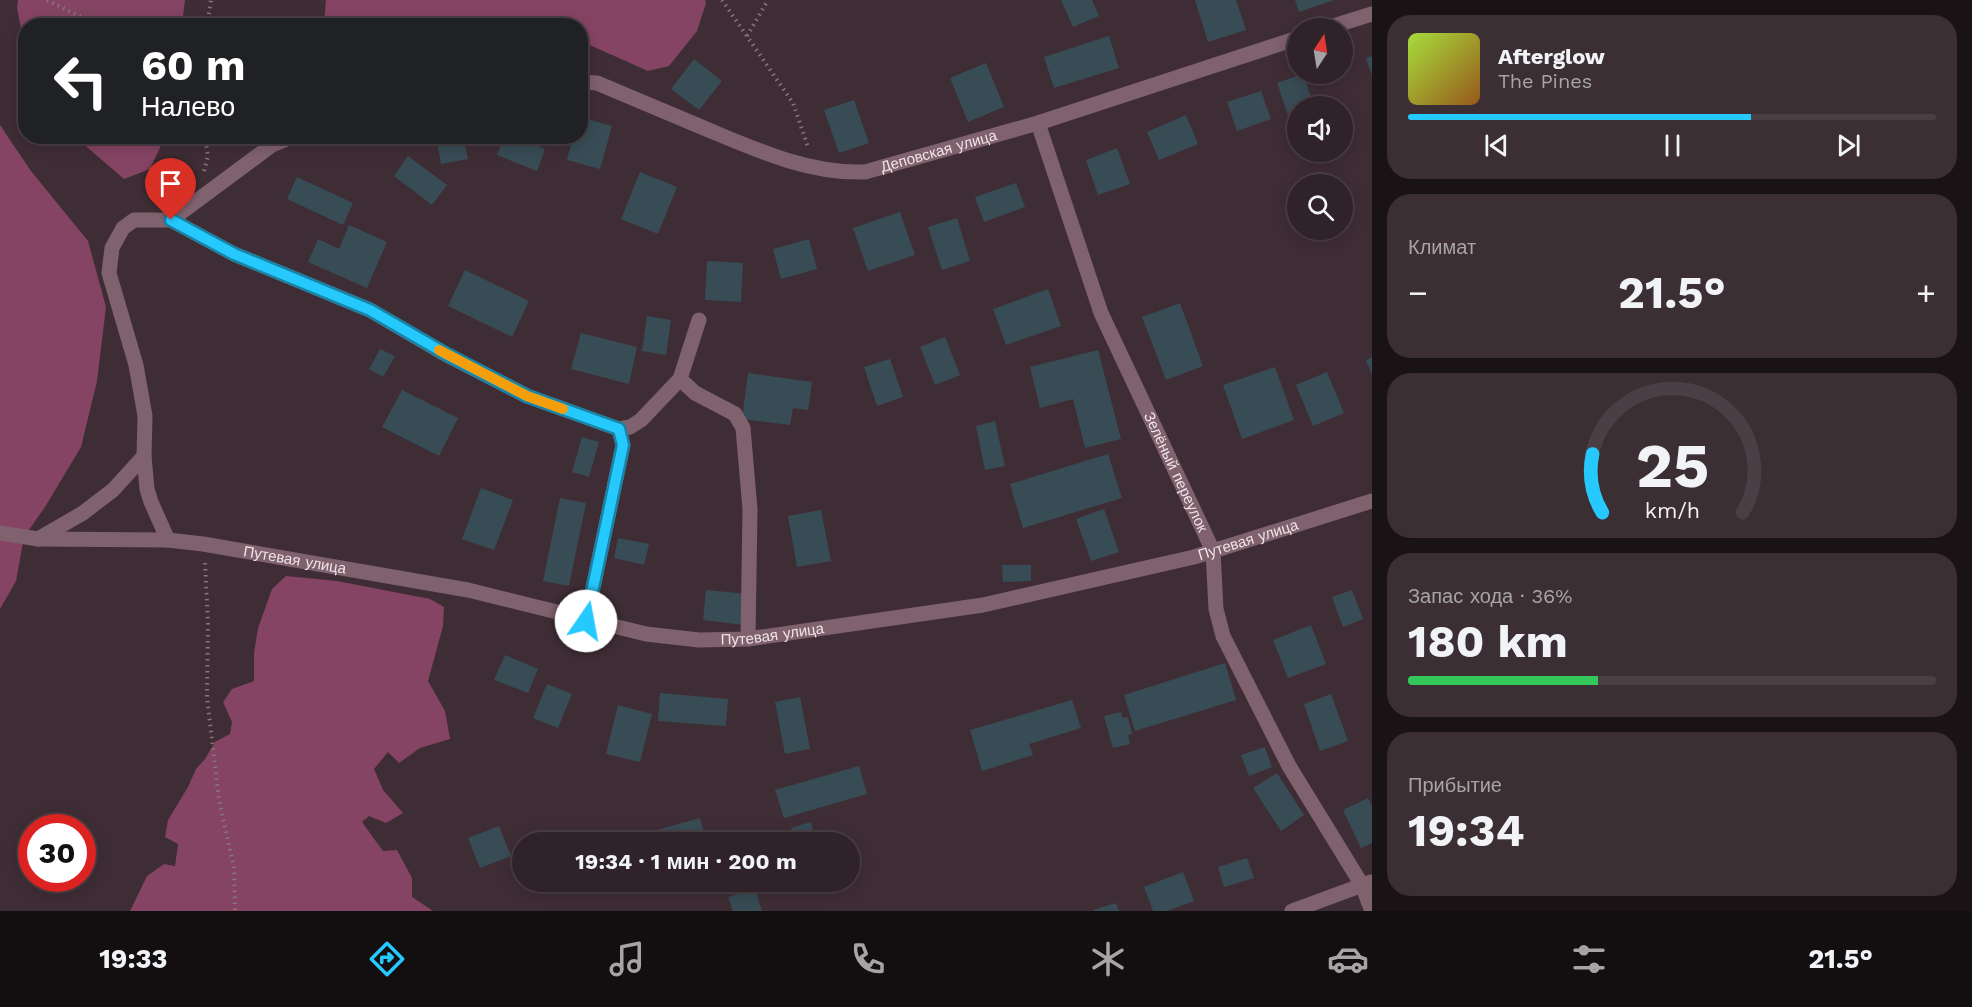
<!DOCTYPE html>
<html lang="ru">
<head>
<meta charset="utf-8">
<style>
  body { margin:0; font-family:"Work Sans",sans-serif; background:#3b2f34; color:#f1f3f6; height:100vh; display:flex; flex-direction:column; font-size:22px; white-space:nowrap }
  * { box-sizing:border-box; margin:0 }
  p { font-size:20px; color:#a7a4a8 }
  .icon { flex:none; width:33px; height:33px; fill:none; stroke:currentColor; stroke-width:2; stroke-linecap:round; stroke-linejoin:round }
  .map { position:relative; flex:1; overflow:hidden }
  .panel { display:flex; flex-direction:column; gap:15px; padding:15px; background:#1a1316; width:600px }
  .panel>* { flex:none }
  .guide { position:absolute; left:18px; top:18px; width:570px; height:126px; border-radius:24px; box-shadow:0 3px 15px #0003,0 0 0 2px #4a3f45; background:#202124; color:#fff; overflow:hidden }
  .needle { width:39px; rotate:12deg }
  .controls { position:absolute; left:1287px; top:18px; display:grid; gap:12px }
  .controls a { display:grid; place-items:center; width:66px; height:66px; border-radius:50%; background:#2f2228; box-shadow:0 3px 15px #0003,0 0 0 2px #4a3f45; font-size:30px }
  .speed { position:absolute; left:18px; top:814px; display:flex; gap:12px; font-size:30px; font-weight:700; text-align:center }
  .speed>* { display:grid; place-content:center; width:78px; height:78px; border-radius:50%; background:#2f2228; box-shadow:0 3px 15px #0003,0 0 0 2px #4a3f45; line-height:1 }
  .speed .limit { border:9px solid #d22; background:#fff; color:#111 }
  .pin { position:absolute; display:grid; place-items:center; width:51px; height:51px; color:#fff; margin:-62px -26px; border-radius:50% 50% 50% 0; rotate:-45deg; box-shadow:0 0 6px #0007 }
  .pin .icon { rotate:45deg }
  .me { position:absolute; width:66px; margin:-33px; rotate:12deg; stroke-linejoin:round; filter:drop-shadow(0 0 4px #0008) }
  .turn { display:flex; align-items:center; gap:21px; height:126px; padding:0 24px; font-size:27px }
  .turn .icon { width:78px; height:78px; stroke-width:2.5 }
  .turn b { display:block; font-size:42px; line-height:51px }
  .big { font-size:45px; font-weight:700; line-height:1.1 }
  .panel .widget { flex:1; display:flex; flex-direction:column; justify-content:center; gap:9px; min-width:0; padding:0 21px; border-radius:24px; background:#3b2f34 }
  .panel .dial { align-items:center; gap:0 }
  .dial svg { height:156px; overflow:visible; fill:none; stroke:#4a3f45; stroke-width:7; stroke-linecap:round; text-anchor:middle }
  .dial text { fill:#f1f3f6; stroke:none }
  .song { display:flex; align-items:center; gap:18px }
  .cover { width:72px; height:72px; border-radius:9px; background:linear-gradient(135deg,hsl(80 70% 55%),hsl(30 70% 35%)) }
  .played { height:6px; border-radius:3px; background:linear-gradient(90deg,#25c9fe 65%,#4a3f45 65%) }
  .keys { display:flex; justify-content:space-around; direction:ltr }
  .heat { display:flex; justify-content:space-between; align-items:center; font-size:33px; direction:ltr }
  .charge { height:9px; border-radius:4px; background:linear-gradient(90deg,#34c759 36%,#4a3f45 0) }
  .trip { position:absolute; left:512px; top:832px; width:348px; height:60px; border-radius:30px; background:#2f2228; box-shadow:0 3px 15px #0003,0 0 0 2px #4a3f45; font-weight:700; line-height:60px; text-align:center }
  .tab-bar { display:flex; height:96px; justify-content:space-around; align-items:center; background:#130e10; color:#a7a4a8 }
  .tab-bar .icon { width:42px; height:42px }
  .tab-bar .current { color:#25c9fe }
  .tab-bar b { font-size:27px; color:#f1f3f6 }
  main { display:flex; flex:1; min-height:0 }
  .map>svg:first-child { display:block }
  .forest { fill:#854463 }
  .building { fill:#384c55 }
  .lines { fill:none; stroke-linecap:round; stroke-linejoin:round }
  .path { stroke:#85767c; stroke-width:4; stroke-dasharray:1.5 4.5; stroke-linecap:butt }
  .street { stroke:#80616e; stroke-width:15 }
  .route-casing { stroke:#1883a5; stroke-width:15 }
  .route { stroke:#25c9fe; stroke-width:10 }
  .slow { stroke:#f59e0b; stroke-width:10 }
  .labels { text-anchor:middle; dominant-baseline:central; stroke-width:6; stroke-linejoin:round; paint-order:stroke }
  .street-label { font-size:15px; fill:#efe4e8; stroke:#35242b }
</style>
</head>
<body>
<main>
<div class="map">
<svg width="1372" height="911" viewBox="0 0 1372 911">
  <rect width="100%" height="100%" fill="#3f2d35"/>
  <path class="forest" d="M18 0H185L182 25 26 26 25 48 17 8Z
    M326 0H705L706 3 697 31 669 66 648 71 585 43 581 44 580 26 324 25Z
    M0 125 31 171 88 241 106 307 97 381 81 447 45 507 24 537 16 581 0 609Z
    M78 137H165L150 169 124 179 88 148Z
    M286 576 337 581 430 599 444 607 443 626 428 681 445 711 450 739 420 748 399 763 388 752 374 769 383 790 403 813 386 823 369 816 362 822 383 851 397 850 412 878V897L433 911H130L147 876 164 864 175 866 178 844 165 837 168 820 188 787 196 769 205 759 215 742 230 734 232 722 223 702 232 689 254 681V653L258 628 272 589Z"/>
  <path class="building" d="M1061 0H1092L1099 16 1073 27Z
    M1195 0H1236L1246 30 1208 42Z
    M1295 0H1334L1299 12Z
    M1109 36 1119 68 1054 88 1044 57Z
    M1372 56V75L1366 58Z
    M694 59 722 81 699 110 671 89Z
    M986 63 1004 107 968 122 950 78Z
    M1303 74 1314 106H1298V112L1288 115 1277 83Z
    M1261 91 1271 119 1237 131 1227 102Z
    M854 100 869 143 839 153 824 110Z
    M1186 115 1198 144 1159 160 1147 132Z
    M580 117 612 126 600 169 567 160 573 136H580Z
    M436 136H463L468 159 441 164Z
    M504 136H513L545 149 537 171 497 155Z
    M1117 148 1130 184 1098 195 1086 160Z
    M408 156 447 185 432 205 394 176Z
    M640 172 677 187 658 234 621 219Z
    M297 177 353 203 343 225 287 199Z
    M1016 183 1025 207 984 222 975 197Z
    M900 212 915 255 868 271 853 228Z
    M957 218 970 261 942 270 928 227Z
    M349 225 387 242 367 288 308 262 318 239 339 249Z
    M809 239 817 269 781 279 773 249Z
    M707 261 743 263 741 302 705 300Z
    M465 270 529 301 512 337 448 306Z
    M1048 289 1061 326 1006 345 993 309Z
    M1180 303 1203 366 1166 380 1142 317Z
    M647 316 671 320 666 355 642 351Z
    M581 333 637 347 629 384 571 369Z
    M945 337 960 375 935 385 920 347Z
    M380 349 395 356 383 377 369 369Z
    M1098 350 1121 439 1085 448 1073 399 1040 408 1030 367Z
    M1372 357V375L1366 360Z
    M890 359 903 397 877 406 864 367Z
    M1275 367 1294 420 1242 439 1223 385Z
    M1327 372 1344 413 1313 426 1296 385Z
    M748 373 812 382 808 410 793 408 790 425 742 419Z
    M402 390 458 418 439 456 382 427Z
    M995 421 1005 466 985 470 976 426Z
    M582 437 599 442 589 477 572 472Z
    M1108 454 1122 498 1023 528 1010 484Z
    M481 488 513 500 494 550 462 539Z
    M560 498 586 503 569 586 543 581Z
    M1104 509 1119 552 1091 561 1076 519Z
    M821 510 831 561 797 567 788 516Z
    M618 538 649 544 644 565 614 558Z
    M1002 565H1031V581L1003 582Z
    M706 590 747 594 743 625 703 620Z
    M1352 590 1363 619 1343 627 1332 597Z
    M1311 625 1326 664 1288 678 1273 640Z
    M505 655 538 669 528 693 494 680Z
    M1225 663 1236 700 1135 731 1124 695Z
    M547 684 572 694 558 728 533 718Z
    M660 693 728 699 726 726 658 721Z
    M1331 694 1348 741 1320 751 1304 704Z
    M800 697 810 749 785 754 775 702Z
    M1072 700 1081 728 1029 744 1033 755 982 771 970 730Z
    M618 705 652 714 640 762 606 754Z
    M1121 712 1122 718 1128 717 1132 734 1128 735 1130 744 1113 748 1104 716Z
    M1265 747 1272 767 1249 776 1241 755Z
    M859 766 867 794 784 818 775 790Z
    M1277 773 1304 815 1281 831 1253 788Z
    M1368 798 1372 806V843L1361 848 1343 810Z
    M700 818 707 843H614V842Z
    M811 822 816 843H795L791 828Z
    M499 826 511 856 480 868 468 838Z
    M1247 858 1254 878 1224 887 1218 867Z
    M1183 872 1194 901 1167 911H1153L1144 887Z
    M755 889 762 911H733L728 897Z
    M1116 903 1119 911H1093V910Z"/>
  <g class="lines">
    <path class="path" d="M47 0 99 26
      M722 0 793 103 808 147
      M207 26 211 0
      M747 36 768 0
      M204 171 208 156 205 136
      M205 563 208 623 207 697 219 800 234 868 235 911"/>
    <g class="street">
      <path d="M1327 28 1372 14"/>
      <path id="s1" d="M580 82 597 83C635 99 673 115 711 131 761 152 811 174 865 172L1038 123 1298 38"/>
      <path id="s2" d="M1038 123 1101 313 1213 551 1216 609 1223 636 1289 766 1362 885 1372 911"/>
      <path d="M171 220 272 145 294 136"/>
      <path d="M680 379 695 393 735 414 743 428 750 509 748 639"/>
      <path id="s3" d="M0 533 38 539 168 540 203 544 468 590 646 634 699 640 748 639 983 605 1194 557 1372 501"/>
      <path d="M38 539 83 513 113 490 144 456"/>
      <path d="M168 540 151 502 147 489 144 456 145 416 136 365 109 273 112 248 123 228 134 220H171L234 254 370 310 445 354 527 396 619 429 630 427 641 420 680 379 699 320"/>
      <path d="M586 621 623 445 619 429"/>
      <path d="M1292 911 1371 882"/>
    </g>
  </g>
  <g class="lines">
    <defs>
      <path id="route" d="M171 220 234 254 370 310 446 354 527 396 619 429 623 445 586 621"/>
    </defs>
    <use href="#route" class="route-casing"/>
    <use href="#route" class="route"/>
    <path class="slow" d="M439 350 527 396 563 409"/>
  </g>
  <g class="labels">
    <g class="street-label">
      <text stroke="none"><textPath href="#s1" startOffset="378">Деповская улица</textPath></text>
      <text stroke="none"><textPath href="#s2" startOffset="376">Зелёный переулок</textPath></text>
      <text stroke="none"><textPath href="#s3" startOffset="1269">Путевая улица</textPath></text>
      <text stroke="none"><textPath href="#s3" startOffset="297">Путевая улица</textPath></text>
      <text stroke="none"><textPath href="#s3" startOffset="783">Путевая улица</textPath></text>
    </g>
  </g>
</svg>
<div class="controls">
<a><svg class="needle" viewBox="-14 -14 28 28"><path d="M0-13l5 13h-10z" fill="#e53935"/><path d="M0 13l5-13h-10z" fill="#a7a4a8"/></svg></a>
<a><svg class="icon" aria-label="sound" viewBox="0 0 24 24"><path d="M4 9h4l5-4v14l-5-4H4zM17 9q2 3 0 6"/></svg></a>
<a><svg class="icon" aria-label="search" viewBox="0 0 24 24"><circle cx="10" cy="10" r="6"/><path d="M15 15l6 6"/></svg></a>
</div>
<div class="speed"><div class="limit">30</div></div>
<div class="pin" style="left:171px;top:220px;background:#d93025"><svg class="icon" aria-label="arrive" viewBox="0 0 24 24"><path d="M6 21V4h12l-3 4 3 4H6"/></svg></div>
<svg class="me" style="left:586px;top:621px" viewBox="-20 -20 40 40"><circle r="19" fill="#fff"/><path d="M0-13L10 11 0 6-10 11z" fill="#25c9fe"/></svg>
<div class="trip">19:34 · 1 мин · 200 m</div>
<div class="guide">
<div class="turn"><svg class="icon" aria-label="left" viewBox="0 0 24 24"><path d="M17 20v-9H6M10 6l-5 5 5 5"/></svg><div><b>60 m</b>Налево</div></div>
</div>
</div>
<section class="panel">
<div class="widget">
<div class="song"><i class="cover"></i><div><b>Afterglow</b><p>The Pines</p></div></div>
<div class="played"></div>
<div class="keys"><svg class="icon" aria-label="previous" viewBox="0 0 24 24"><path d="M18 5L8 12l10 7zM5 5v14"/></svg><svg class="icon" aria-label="pause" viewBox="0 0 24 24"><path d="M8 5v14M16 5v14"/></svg><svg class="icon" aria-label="next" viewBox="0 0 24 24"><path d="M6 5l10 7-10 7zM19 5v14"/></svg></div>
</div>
<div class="widget"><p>Климат</p>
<div class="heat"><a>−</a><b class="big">21.5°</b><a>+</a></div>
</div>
<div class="widget dial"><svg viewBox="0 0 100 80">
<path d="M14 69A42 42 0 1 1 86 69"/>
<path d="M14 69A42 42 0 0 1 9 39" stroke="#25c9fe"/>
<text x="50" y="56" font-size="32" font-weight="700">25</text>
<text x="50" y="72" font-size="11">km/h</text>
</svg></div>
<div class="widget"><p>Запас хода · 36%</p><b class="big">180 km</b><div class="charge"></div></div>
<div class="widget"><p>Прибытие</p><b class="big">19:34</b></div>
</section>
</main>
<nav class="tab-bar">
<b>19:33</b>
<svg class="icon current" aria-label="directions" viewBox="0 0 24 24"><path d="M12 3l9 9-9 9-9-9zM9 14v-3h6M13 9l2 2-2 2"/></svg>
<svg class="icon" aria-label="music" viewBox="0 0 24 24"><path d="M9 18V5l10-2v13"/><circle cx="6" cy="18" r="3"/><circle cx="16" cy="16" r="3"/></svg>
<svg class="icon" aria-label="phone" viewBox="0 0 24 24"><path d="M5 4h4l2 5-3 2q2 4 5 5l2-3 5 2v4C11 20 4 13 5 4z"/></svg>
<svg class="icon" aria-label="climate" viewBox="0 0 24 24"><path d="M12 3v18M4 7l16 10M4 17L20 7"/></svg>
<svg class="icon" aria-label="car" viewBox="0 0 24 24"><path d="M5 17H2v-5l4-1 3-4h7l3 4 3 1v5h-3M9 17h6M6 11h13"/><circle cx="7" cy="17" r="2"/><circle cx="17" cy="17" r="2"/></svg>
<svg class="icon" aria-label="filters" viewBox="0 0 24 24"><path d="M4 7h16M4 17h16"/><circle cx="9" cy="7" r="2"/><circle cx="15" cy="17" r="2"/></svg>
<b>21.5°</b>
</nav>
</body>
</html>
